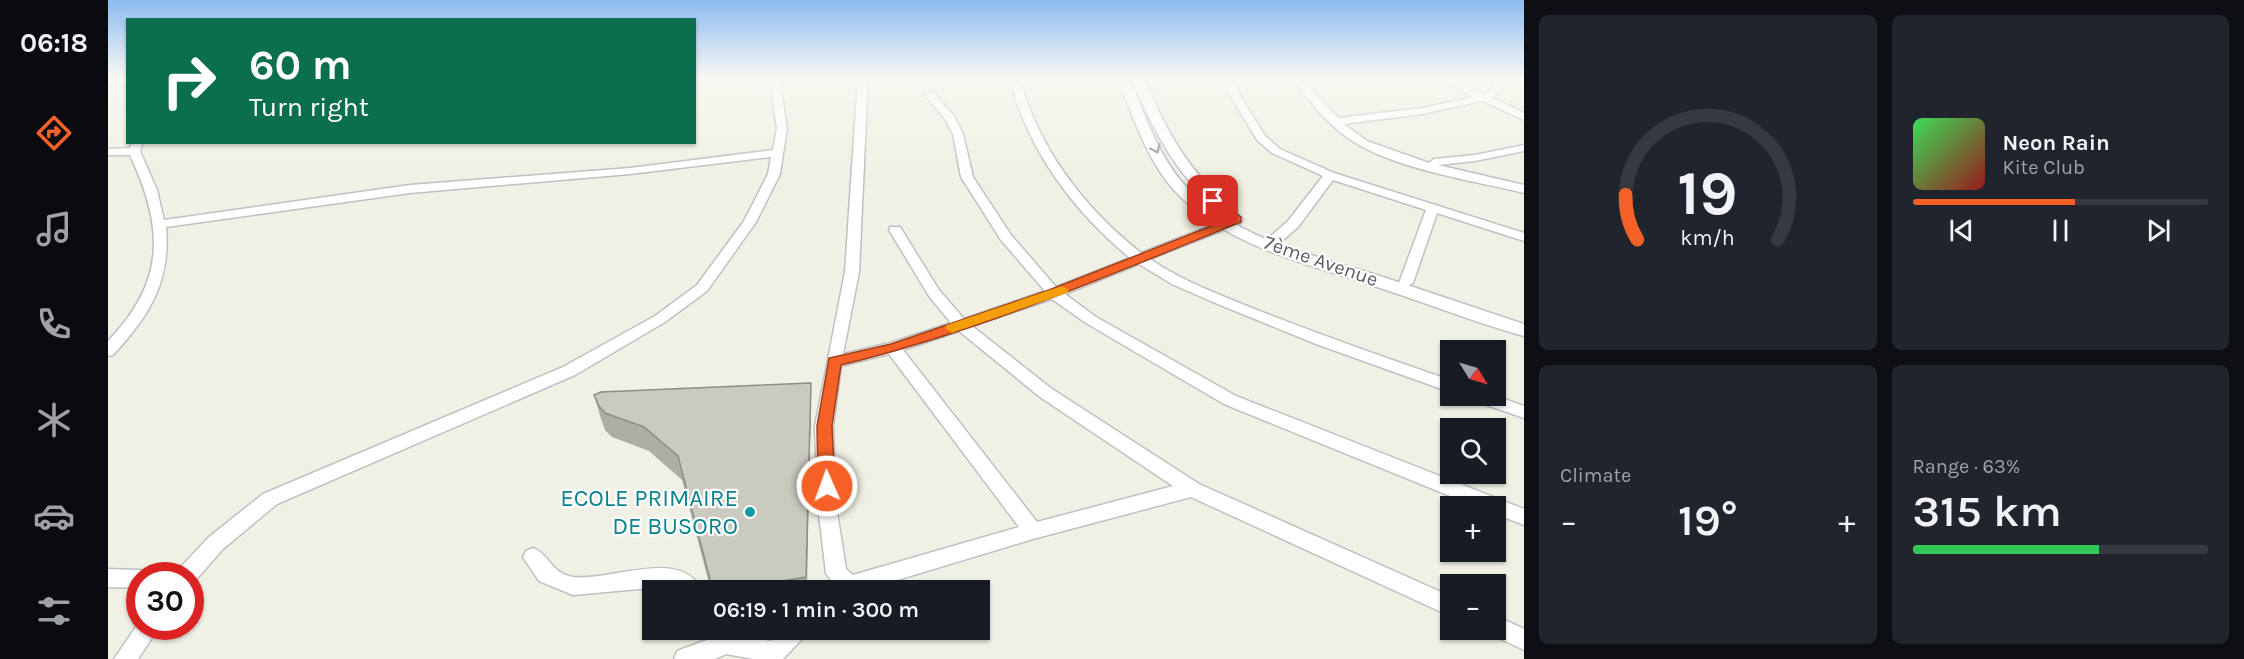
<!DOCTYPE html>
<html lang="en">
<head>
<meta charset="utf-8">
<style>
  body { margin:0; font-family:Karla,sans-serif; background:#20242c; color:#f1f3f6; height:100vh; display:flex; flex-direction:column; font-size:22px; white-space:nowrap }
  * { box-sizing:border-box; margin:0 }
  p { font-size:20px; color:#9ea1a6 }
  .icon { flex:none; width:33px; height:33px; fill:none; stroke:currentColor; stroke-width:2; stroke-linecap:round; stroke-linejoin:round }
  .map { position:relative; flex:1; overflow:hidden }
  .details { display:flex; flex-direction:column; gap:15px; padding:15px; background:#0d0f14; width:720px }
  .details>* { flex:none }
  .guide { position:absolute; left:18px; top:18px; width:570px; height:126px; border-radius:0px; box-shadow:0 2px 4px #0004; background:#0b6e4f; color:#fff; overflow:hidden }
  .needle { width:39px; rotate:127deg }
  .fabs { position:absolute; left:1332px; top:340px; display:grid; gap:12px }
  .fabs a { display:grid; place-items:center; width:66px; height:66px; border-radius:0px; background:#171b24; box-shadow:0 2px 4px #0004; font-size:30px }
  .speed { position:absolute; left:18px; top:562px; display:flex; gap:12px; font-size:30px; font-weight:700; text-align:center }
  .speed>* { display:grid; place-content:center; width:78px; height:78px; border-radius:50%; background:#171b24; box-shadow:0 2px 4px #0004; line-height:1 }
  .speed .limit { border:9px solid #d22; background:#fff; color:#111 }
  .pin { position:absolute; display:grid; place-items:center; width:51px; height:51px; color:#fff; margin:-26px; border-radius:12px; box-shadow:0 3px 9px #0006 }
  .me { position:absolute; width:66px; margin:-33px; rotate:358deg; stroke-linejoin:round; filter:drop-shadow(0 0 4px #0008) }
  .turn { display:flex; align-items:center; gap:21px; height:126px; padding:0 24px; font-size:27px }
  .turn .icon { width:78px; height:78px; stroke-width:2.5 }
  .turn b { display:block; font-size:42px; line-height:51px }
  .big { font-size:45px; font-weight:600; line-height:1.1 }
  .details .widget { flex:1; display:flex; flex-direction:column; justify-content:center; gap:9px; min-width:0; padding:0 21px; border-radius:9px; background:#20242c }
  .details .dial { align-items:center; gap:0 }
  .dial svg { height:156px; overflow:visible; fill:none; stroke:#363941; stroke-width:7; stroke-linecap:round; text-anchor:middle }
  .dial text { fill:#f1f3f6; stroke:none }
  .song { display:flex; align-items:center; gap:18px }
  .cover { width:72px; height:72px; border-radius:9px; background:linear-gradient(135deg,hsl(130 70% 55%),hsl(0 70% 35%)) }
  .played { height:6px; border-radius:3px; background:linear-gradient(90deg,#f56126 55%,#363941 55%) }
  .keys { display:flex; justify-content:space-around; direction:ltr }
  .heat { display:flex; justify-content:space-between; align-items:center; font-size:33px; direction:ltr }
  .charge { height:9px; border-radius:4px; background:linear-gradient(90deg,#34c759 63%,#363941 0) }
  .details .tiles { flex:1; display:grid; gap:15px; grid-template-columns:repeat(2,1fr) }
  .trip { position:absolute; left:534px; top:580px; width:348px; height:60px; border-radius:0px; background:#171b24; box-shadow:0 2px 4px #0004; font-weight:600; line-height:60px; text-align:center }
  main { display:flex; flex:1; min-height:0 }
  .dock { display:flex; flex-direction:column; width:108px; justify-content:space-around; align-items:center; background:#090b0e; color:#9ea1a6 }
  .dock .icon { width:42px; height:42px }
  .dock .active { color:#f56126 }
  .dock b { font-size:27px; color:#f1f3f6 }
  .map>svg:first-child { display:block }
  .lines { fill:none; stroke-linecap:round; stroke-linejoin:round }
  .minor-casing { stroke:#bec0c6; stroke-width:3 }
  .tertiary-casing { stroke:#bec0c6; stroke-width:3 }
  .minor { fill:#fff; fill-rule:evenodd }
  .tertiary { fill:#fff; fill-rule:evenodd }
  .wall { fill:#afaea6 }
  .shaded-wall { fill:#8e8d87 }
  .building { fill:#cbcac1; stroke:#8e8d87; stroke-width:1.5 }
  .oneway { stroke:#9d9ea3 }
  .route { fill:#f56126; stroke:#9f3f19; stroke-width:1.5 }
  .slow { fill:#f59e0b }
  .culture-dot { fill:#0f9aa8; stroke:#fff; stroke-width:2 }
  .labels { text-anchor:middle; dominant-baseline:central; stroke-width:4.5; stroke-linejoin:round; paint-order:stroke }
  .street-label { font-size:20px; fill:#5c5e66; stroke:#fff }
  .near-culture-label { font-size:24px; fill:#0d838f; stroke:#fff; text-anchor:end }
</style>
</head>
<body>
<main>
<nav class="dock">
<b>06:18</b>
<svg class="icon active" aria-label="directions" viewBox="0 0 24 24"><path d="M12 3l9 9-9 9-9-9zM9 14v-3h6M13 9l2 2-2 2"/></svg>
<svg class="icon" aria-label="music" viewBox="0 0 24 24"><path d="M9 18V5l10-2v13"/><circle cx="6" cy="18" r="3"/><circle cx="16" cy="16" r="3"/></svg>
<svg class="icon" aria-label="phone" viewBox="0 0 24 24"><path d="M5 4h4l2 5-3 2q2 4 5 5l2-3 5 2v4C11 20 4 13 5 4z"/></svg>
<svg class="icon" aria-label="climate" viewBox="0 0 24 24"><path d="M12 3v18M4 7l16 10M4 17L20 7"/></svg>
<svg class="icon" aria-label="car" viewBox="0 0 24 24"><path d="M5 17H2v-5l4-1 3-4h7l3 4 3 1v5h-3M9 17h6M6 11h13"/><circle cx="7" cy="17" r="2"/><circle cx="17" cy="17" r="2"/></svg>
<svg class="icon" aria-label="filters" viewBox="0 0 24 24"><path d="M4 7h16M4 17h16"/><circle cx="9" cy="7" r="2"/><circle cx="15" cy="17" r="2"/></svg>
</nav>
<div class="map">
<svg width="1416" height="659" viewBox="0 0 1416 659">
  <rect width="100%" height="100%" fill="#f0f0e4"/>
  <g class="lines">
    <defs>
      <path id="minor" d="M20 77V83L0 86V80Z
        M661 77H671L679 128 672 174 648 222 599 291 557 322 467 375 169 504 115 549 85 583 82 584V576H68L71 569 101 537 155 494 455 367 547 316 589 285 636 221 660 174 663 157 522 174 302 193 58 227C63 282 41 316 5 355L0 356V341C58 281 56 228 22 155H0V149L22 148 24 142H35L32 151 49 190 56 220 302 185 522 168 665 150 669 128Z
        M750 77H760L751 272 735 354 782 343 843 323 821 296 781 230 782 227H792L831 290 856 319 937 291 893 240 853 177 845 134 837 119 817 95 818 93H826L846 116 855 134 865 177 903 235 948 287 1022 258C965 211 919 149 901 77H911C931 149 975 207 1033 253L1125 217H1133L1135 220 1133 223 1042 259C1075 282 1113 295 1149 310 1213 335 1278 358 1342 380V392L1208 344 1105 302 1064 284 1031 264 957 294 988 317 1128 396 1416 509V525L1388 514V507H1369L1116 404 978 323 944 299 864 326 944 389 1091 484 1342 596V616L1083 497 925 539 753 591 729 589 718 573 710 506 707 426 737 272ZM851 331 932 397 1065 486 929 522 795 350ZM781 354 911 527 745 575 738 569 728 506 725 426 733 366Z
        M1111 77H1121L1157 136 1172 149 1226 173 1416 233V241L1329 213 1305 283 1298 287 1293 286 1291 283 1318 210 1225 180 1190 227 1167 247H1157L1155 244 1157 241 1180 221 1215 176 1164 153 1149 140Z
        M1183 77H1193L1230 118 1314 108 1366 97 1327 77H1340L1376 94 1385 88 1383 77H1393L1395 89 1384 98 1416 113V120L1374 101 1314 114 1236 124 1259 141 1321 163 1326 159 1367 155 1416 145V151L1367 161 1330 165 1416 185V193C1363 180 1284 169 1240 138 1218 123 1199 98 1183 77Z
        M1396 77H1416V83L1398 79Z
        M1362 396H1388L1416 406V418L1364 400Z
        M425 548C441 554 443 573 465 577 502 582 574 546 594 591H571L564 586 465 595 431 581 415 557 418 551Z
        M0 569 32 570 39 572 41 576H32V588L0 587Z
        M1388 616 1416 629V650L1380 633 1379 630H1388Z
        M32 621V627H51L30 659H6Z
        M593 630H619L623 633 663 641 673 630H699L696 637 675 659H645L618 654 607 659H566L569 651 599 640Z"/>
      <path id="tertiary" d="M1009 77H1021C1036 112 1049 153 1074 182 1122 238 1202 254 1269 275 1318 291 1367 308 1416 324V336C1369 323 1324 305 1278 290 1206 265 1120 249 1066 190 1038 159 1025 115 1009 77Z
        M1023 77H1035C1060 134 1079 170 1127 211L1130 214 1127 217H1117C1069 176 1047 135 1023 77Z"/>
    </defs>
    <use href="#minor" class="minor-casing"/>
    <use href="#tertiary" class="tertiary-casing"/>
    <use href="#minor" class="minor"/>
    <use href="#tertiary" class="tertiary"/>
  </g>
  <path class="wall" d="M703 383 699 591H603L574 480 541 451 504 437 497 430 493 419 486 395Z"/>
  <path class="shaded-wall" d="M703 383V407L698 591V577Z"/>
  <path class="building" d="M703 383 698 577 657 584V591H605L570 456 536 427 497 413 491 406 486 395 493 392Z"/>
  <defs><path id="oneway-chevron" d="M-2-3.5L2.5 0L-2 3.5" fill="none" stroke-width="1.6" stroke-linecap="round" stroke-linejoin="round" transform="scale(1.5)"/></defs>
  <use class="oneway" href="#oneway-chevron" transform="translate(1048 149) rotate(65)"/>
  <linearGradient id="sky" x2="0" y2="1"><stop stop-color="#8dbbf1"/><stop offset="0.46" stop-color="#f8f8f3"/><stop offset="1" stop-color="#f8f8f3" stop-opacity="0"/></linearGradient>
  <rect width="1416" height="169" fill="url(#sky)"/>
  <path class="route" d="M1101 198H1109L1133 217V222C1002 275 870 332 733 365L724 426 727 486 725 491 719 493 713 491 710 486 709 426 721 358 783 344 941 290 1121 219 1101 203Z"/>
  <path class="slow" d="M954 286 961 290 959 293 849 331 844 333 837 328 839 325Z"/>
  <circle class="culture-dot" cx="642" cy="512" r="6"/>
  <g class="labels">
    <g class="street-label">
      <text transform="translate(1213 261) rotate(19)">7ème Avenue</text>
    </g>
    <g class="near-culture-label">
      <text x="630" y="498">ECOLE PRIMAIRE<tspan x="630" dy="28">DE BUSORO</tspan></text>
    </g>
  </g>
</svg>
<div class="fabs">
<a><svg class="needle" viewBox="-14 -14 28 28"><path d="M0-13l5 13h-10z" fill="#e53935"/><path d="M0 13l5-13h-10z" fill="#9ea1a6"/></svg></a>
<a><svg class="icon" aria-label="search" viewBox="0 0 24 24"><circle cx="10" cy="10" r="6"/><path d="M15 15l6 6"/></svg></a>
<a>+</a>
<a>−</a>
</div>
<div class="speed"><div class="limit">30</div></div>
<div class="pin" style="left:1105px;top:201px;background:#d93025"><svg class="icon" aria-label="arrive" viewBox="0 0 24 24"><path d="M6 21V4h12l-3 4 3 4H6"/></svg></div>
<svg class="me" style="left:719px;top:486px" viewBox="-20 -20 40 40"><circle r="17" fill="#f56126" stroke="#fff" stroke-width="3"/><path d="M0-11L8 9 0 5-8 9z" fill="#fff"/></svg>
<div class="trip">06:19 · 1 min · 300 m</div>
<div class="guide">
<div class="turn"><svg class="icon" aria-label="right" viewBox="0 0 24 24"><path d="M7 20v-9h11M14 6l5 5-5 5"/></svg><div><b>60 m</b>Turn right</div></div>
</div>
</div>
<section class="details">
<div class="tiles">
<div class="widget dial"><svg viewBox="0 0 100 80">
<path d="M14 69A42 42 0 1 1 86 69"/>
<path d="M14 69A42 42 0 0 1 8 46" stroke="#f56126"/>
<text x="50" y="56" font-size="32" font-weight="700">19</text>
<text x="50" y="72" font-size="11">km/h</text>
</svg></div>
<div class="widget">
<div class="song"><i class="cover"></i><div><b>Neon Rain</b><p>Kite Club</p></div></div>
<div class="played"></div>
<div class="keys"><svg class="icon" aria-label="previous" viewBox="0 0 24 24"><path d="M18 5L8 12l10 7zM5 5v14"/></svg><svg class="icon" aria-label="pause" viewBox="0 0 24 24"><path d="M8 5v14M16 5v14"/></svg><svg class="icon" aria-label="next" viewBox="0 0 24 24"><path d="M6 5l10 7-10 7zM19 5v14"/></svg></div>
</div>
<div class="widget"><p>Climate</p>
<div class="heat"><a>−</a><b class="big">19°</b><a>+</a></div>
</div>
<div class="widget"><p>Range · 63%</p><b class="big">315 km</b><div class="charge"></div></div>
</div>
</section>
</main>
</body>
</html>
